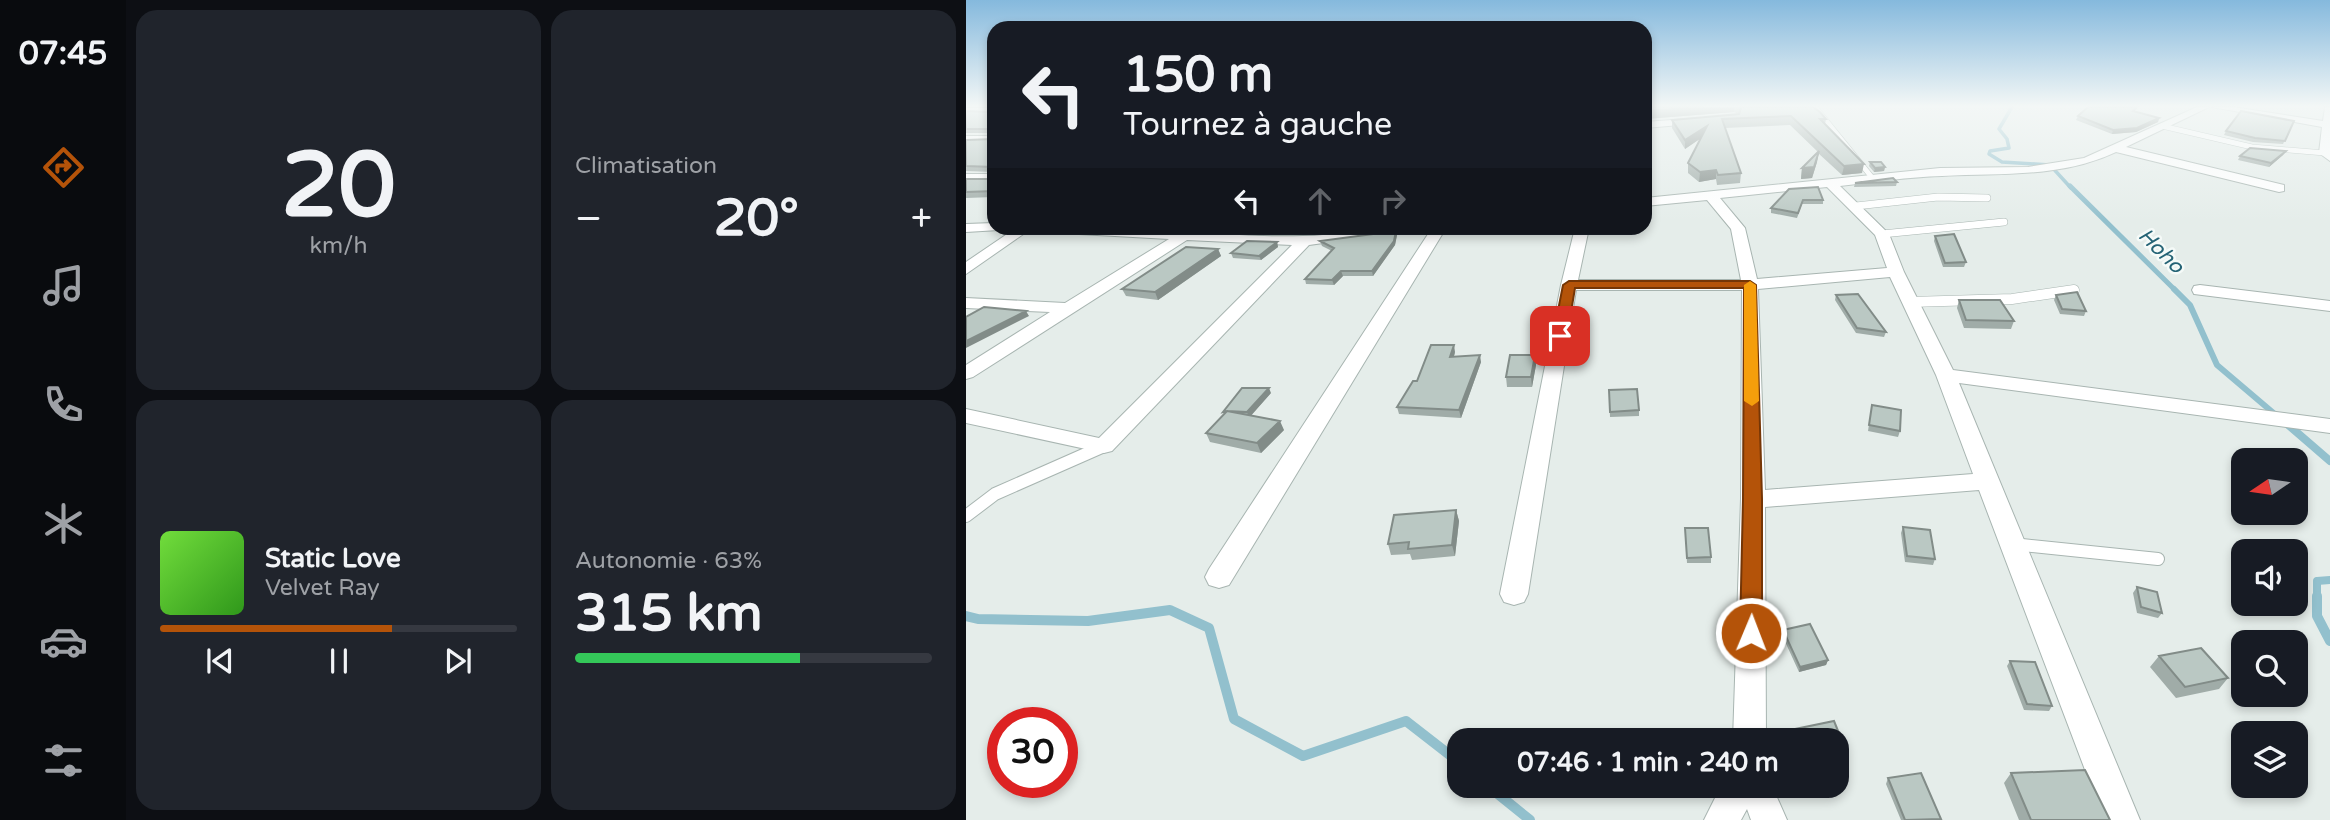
<!DOCTYPE html>
<html lang="fr">
<head>
<meta charset="utf-8">
<style>
  body { margin:0; font-family:"Varela Round",sans-serif; background:#20242c; color:#f1f3f6; height:100vh; display:flex; flex-direction:column; font-size:26px; white-space:nowrap }
  * { box-sizing:border-box; margin:0 }
  p { font-size:23px; color:#9ea1a6 }
  .icon { flex:none; width:38px; height:38px; fill:none; stroke:currentColor; stroke-width:2; stroke-linecap:round; stroke-linejoin:round }
  .map { position:relative; flex:1; overflow:hidden }
  .side { display:flex; flex-direction:column; gap:10px; padding:10px; background:#0d0f14; width:840px }
  .side>* { flex:none }
  .guide { position:absolute; left:21px; top:21px; width:665px; height:214px; border-radius:21px; box-shadow:0 4px 10px #0003; background:#171b24; color:#f1f3f6; overflow:hidden }
  .needle { width:46px; rotate:257deg }
  .tools { position:absolute; left:1265px; top:448px; display:grid; gap:14px }
  .tools a { display:grid; place-items:center; width:77px; height:77px; border-radius:14px; background:#171b24; box-shadow:0 4px 10px #0003; font-size:35px }
  .speed { position:absolute; left:21px; top:707px; display:flex; gap:14px; font-size:35px; font-weight:700; text-align:center }
  .speed>* { display:grid; place-content:center; width:91px; height:91px; border-radius:50%; background:#171b24; box-shadow:0 4px 10px #0003; line-height:1 }
  .speed .limit { border:10px solid #d22; background:#fff; color:#111 }
  .pin { position:absolute; display:grid; place-items:center; width:60px; height:60px; color:#fff; margin:-30px; border-radius:14px; box-shadow:0 4px 10px #0006 }
  .me { position:absolute; width:77px; margin:-38px; rotate:1deg; stroke-linejoin:round; filter:drop-shadow(0 0 5px #0008) }
  .turn { display:flex; align-items:center; gap:24px; height:147px; padding:0 21px; font-size:32px }
  .turn .icon { width:91px; height:91px; stroke-width:2.5 }
  .turn b { display:block; font-size:49px; line-height:60px }
  .lanes { display:flex; align-items:center; height:66px; padding:0 21px; background:#0003; justify-content:center; gap:35px; direction:ltr }
  .lanes .off { opacity:.35 }
  .big { font-size:52px; font-weight:800; line-height:1.1 }
  .side .widget { flex:1; display:flex; flex-direction:column; justify-content:center; gap:10px; min-width:0; padding:0 24px; border-radius:21px; background:#20242c }
  .side .dial { align-items:center; gap:0 }
  .dial b { font-size:91px; line-height:1 }
  .song { display:flex; align-items:center; gap:21px }
  .cover { width:84px; height:84px; border-radius:10px; background:linear-gradient(135deg,hsl(100 70% 55%),hsl(110 70% 35%)) }
  .played { height:7px; border-radius:4px; background:linear-gradient(90deg,#b45309 65%,#363941 65%) }
  .keys { display:flex; justify-content:space-around; direction:ltr }
  .heat { display:flex; justify-content:space-between; align-items:center; font-size:38px; direction:ltr }
  .charge { height:10px; border-radius:5px; background:linear-gradient(90deg,#34c759 63%,#363941 0) }
  .side .tiles { flex:1; display:grid; gap:10px; grid-template-columns:repeat(2,1fr) }
  .trip { position:absolute; left:481px; top:728px; width:402px; height:70px; border-radius:21px; background:#171b24; box-shadow:0 4px 10px #0003; font-weight:800; line-height:70px; text-align:center }
  main { display:flex; flex:1; min-height:0 }
  .tab-bar { display:flex; flex-direction:column; width:126px; justify-content:space-around; align-items:center; background:#090b0e; color:#9ea1a6 }
  .tab-bar .icon { width:49px; height:49px }
  .tab-bar .current { color:#b45309 }
  .tab-bar b { font-size:32px; color:#f1f3f6 }
  .map>svg:first-child { display:block }
  .lines { fill:none; stroke-linecap:round; stroke-linejoin:round }
  .stream-far4 { stroke:#92c0cd; stroke-width:3.5 }
  .stream-far3 { stroke:#92c0cd; stroke-width:5 }
  .stream-far2 { stroke:#92c0cd; stroke-width:6 }
  .stream-far1 { stroke:#92c0cd; stroke-width:8 }
  .stream { stroke:#92c0cd; stroke-width:10 }
  .service-far3-casing { stroke:#a8b5b1; stroke-width:6 }
  .service-far2-casing { stroke:#a8b5b1; stroke-width:8 }
  .service-far1-casing { stroke:#a8b5b1; stroke-width:11 }
  .service-casing { stroke:#a8b5b1; stroke-width:14 }
  .minor-casing { stroke:#a8b5b1; stroke-width:2 }
  .service-far3 { stroke:#fff; stroke-width:5 }
  .service-far2 { stroke:#fff; stroke-width:7 }
  .service-far1 { stroke:#fff; stroke-width:10 }
  .service { stroke:#fff; stroke-width:12 }
  .minor { fill:#fff; fill-rule:evenodd }
  .wall { fill:#a0aca8 }
  .shaded-wall { fill:#828c88 }
  .building { fill:#bac8c3; stroke:#828c88; stroke-width:2 }
  .route { fill:#b45309; stroke:#753606; stroke-width:2 }
  .slow { fill:#f59e0b }
  .labels { text-anchor:middle; dominant-baseline:central; stroke-width:5; stroke-linejoin:round; paint-order:stroke }
  .far-water-label { font-size:21px; font-style:italic; fill:#246375; stroke:#f5faf8 }
</style>
</head>
<body>
<main>
<nav class="tab-bar">
<b>07:45</b>
<svg class="icon current" aria-label="directions" viewBox="0 0 24 24"><path d="M12 3l9 9-9 9-9-9zM9 14v-3h6M13 9l2 2-2 2"/></svg>
<svg class="icon" aria-label="music" viewBox="0 0 24 24"><path d="M9 18V5l10-2v13"/><circle cx="6" cy="18" r="3"/><circle cx="16" cy="16" r="3"/></svg>
<svg class="icon" aria-label="phone" viewBox="0 0 24 24"><path d="M5 4h4l2 5-3 2q2 4 5 5l2-3 5 2v4C11 20 4 13 5 4z"/></svg>
<svg class="icon" aria-label="climate" viewBox="0 0 24 24"><path d="M12 3v18M4 7l16 10M4 17L20 7"/></svg>
<svg class="icon" aria-label="car" viewBox="0 0 24 24"><path d="M5 17H2v-5l4-1 3-4h7l3 4 3 1v5h-3M9 17h6M6 11h13"/><circle cx="7" cy="17" r="2"/><circle cx="17" cy="17" r="2"/></svg>
<svg class="icon" aria-label="filters" viewBox="0 0 24 24"><path d="M4 7h16M4 17h16"/><circle cx="9" cy="7" r="2"/><circle cx="15" cy="17" r="2"/></svg>
</nav>
<section class="side">
<div class="tiles">
<div class="widget dial"><b>20</b><p>km/h</p></div>
<div class="widget"><p>Climatisation</p>
<div class="heat"><a>−</a><b class="big">20°</b><a>+</a></div>
</div>
<div class="widget">
<div class="song"><i class="cover"></i><div><b>Static Love</b><p>Velvet Ray</p></div></div>
<div class="played"></div>
<div class="keys"><svg class="icon" aria-label="previous" viewBox="0 0 24 24"><path d="M18 5L8 12l10 7zM5 5v14"/></svg><svg class="icon" aria-label="pause" viewBox="0 0 24 24"><path d="M8 5v14M16 5v14"/></svg><svg class="icon" aria-label="next" viewBox="0 0 24 24"><path d="M6 5l10 7-10 7zM19 5v14"/></svg></div>
</div>
<div class="widget"><p>Autonomie · 63%</p><b class="big">315 km</b><div class="charge"></div></div>
</div>
</section>
<div class="map">
<svg width="1364" height="820" viewBox="0 0 1364 820">
  <rect width="100%" height="100%" fill="#e5edea"/>
  <g class="lines">
    <path class="stream-far4" d="M1046 107 1033 129 1041 139 1043 148 1024 151 1023 154 1036 162 1084 165 1105 188"/>
    <path class="stream-far3" d="M1104 186 1210 291"/>
    <path class="stream-far2" d="M1208 289 1224 305 1251 365 1311 416
      M1320 423 1322 425"/>
    <path class="stream-far1" d="M1320 423 1364 461
      M1351 598V581L1364 580"/>
    <path class="stream" d="M1351 596V616L1364 641
      M0 616 12 619 122 621 204 610 243 628 268 719 337 756 440 721 494 763
      M522 786 564 820"/>
    <defs>
      <path id="service-far3" d="M849 107 908 180
        M1196 126 1286 147 1359 153"/>
      <path id="service-far2" d="M890 206 972 197 1021 198
        M916 234 1038 222
        M1101 291 1108 290"/>
      <path id="service-far1" d="M944 302 1046 299 1108 290"/>
      <path id="service" d="M0 516 29 494 138 446
        M1047 544 1192 559"/>
      <path id="minor" d="M1231 107H1243L1160 147 1318 185V191L1313 192 1150 152C1095 178 1036 173 976 176 942 177 908 182 874 186L923 234 938 272 987 370 1364 419V433L993 383 1174 820H1138L1013 490 799 507 800 740H767L775 499 776 290H610L562 594 558 602 548 605 538 602 534 594 595 285 609 228H623L612 280H775L765 229 741 200 679 206V198L974 168 1062 167 1118 158ZM861 187 909 235 921 268 791 279 779 228 754 198ZM924 277 970 375 1007 474 799 490 792 289Z
        M1246 107H1267L1357 121 1359 107H1364V161L1353 153 1356 127Z
        M0 108H28V114H0Z
        M733 118 738 121 737 123 679 128V122Z
        M0 136H28V142H0Z
        M0 174H28V182H0Z
        M28 223V228H35L33 230 0 232V224Z
        M50 228H66L0 274V262Z
        M70 228C158 219 248 239 337 236 373 236 407 224 443 228L436 232 343 245 146 451 138 453 0 423V409L133 438 326 245 221 240 7 377 0 379V365L84 312 0 308V298L99 303 203 239 77 232Z
        M466 228H480L263 585 253 588 243 585 239 577 243 569Z
        M1234 285 1364 301V311L1228 294 1226 290 1228 286Z
        M755 786H806L821 820H785L781 809 775 820H738Z"/>
    </defs>
    <use href="#service-far3" class="service-far3-casing"/>
    <use href="#service-far2" class="service-far2-casing"/>
    <use href="#service-far1" class="service-far1-casing"/>
    <use href="#service" class="service-casing"/>
    <use href="#minor" class="minor-casing"/>
    <use href="#service-far3" class="service-far3"/>
    <use href="#service-far2" class="service-far2"/>
    <use href="#service-far1" class="service-far1"/>
    <use href="#service" class="service"/>
    <use href="#minor" class="minor"/>
  </g>
  <path class="wall" d="M28 107V197L0 198V179H25L28 177 27 172 0 171V140L27 139 28 133H0V111L26 112Z
    M679 107H847L860 119 859 124 896 173 876 175 852 153 851 162 846 178 835 179 836 168 852 152 824 125 759 128 775 173 774 183 751 185 750 179 733 182 722 173V163L735 138 719 149 706 128V120L772 114 768 112 679 119Z
    M1172 107 1168 112 1193 118 1192 122 1170 132 1146 134 1110 120 1112 116Z
    M1328 121 1317 144 1287 142 1258 135 1260 131Z
    M1320 151 1317 155 1303 167 1272 160 1274 156Z
    M904 162 919 167 918 171 908 172 903 166Z
    M931 182 930 186 888 187 889 183Z
    M823 189 857 200V204H836L831 218 805 213V208Z
    M406 228 350 233H300L298 229Z
    M430 231 431 235 429 245 407 276H377L368 285 340 284 339 279 366 251 356 246 354 241Z
    M969 236 1000 262 998 267H977L968 241Z
    M311 242 312 247 295 260 267 258 265 253Z
    M252 249 255 256 192 300 160 296 156 289Z
    M870 295 920 332 918 337 890 333 869 300Z
    M1090 295 1120 311 1118 316 1094 314 1088 300Z
    M993 300 1048 321 1045 329 998 328 991 308Z
    M489 352 488 356 515 362 495 418 433 414 431 407 451 381Z
    M569 355 570 365 566 387H541L540 377Z
    M643 390 673 410V416L644 417Z
    M305 393 285 415 318 430 295 453 244 442 240 433 258 414 257 412Z
    M906 405 934 431 932 437 902 431Z
    M490 510 493 521 489 556 446 560 444 554 425 555 422 544Z
    M937 527 969 559 967 565 939 562 935 533Z
    M719 528 745 557V563H721Z
    M1171 587 1196 613 1192 618 1171 613 1167 593Z
    M817 630 862 660 860 665 833 672 816 635Z
    M1193 656 1262 678 1253 689 1210 698 1184 667Z
    M1044 661 1086 706 1083 711 1058 710 1041 666Z
    M868 721 881 753 879 758 872 760V740H830L828 734 829 729Z
    M1045 773 1144 820H1053L1038 783Z
    M922 778 975 819 974 820H935L920 784Z"/>
  <path class="shaded-wall" d="M738 107H768V112L679 119V111Z
    M1193 118 1192 122 1170 132 1146 134 1147 130Z
    M741 126V134L719 149V140Z
    M853 151 851 162 846 178 835 179 836 168Z
    M1320 151 1317 155 1303 167 1305 163Z
    M898 164 896 173 876 175 878 166Z
    M919 167 918 171 908 172 909 168Z
    M750 170V179L733 182 734 172Z
    M349 228H406L350 233Z
    M430 231 431 235 429 245 407 276 406 271Z
    M311 242 312 247 295 260 293 256Z
    M252 249 255 256 192 300 189 292Z
    M375 271 377 276 368 285 366 280Z
    M60 311 63 316 0 348V341Z
    M488 345 489 352 486 364 484 357Z
    M514 355 515 362 495 418 493 410Z
    M569 355 570 365 566 387 565 377Z
    M303 388 305 393 283 418 281 412Z
    M314 421 318 430 295 453 291 443Z
    M490 510 493 521 489 556 486 545Z
    M862 660 860 665 833 672 834 667Z
    M881 753 879 758 872 760V755Z"/>
  <path class="building" d="M27 107 28 131 25 129H0V111L26 112Z
    M679 107H738L679 111Z
    M773 107H847L854 112 860 119H854L898 164 878 166 825 116 756 119 775 173 752 175 750 170 734 172 722 163 741 126 719 140 706 120 773 114 775 108Z
    M1122 107H1171L1167 111 1193 118 1171 128 1147 130 1112 116Z
    M1275 111 1328 121 1319 141 1289 138 1260 131Z
    M28 132V191L0 192V179H25L28 177 27 167 0 166V140L27 139Z
    M1284 148 1320 151 1305 163 1274 156Z
    M853 151 848 167 836 168Z
    M904 162H915L919 167 909 168Z
    M927 178 931 182 889 183Z
    M852 187 857 200H837L832 213 805 208 823 189Z
    M430 231 428 241 406 271H375L366 280 339 279 368 248 354 241Z
    M988 234 1000 262 979 263 969 236Z
    M281 241 311 242 293 256 265 253Z
    M220 247 252 249 189 292 156 289Z
    M1111 292 1120 311 1096 309 1090 295Z
    M892 294 920 332 891 328 870 295Z
    M993 300H1034L1048 321 1000 320Z
    M18 307 60 311 0 341V317Z
    M465 345H488L484 357 514 355 493 410 431 407 447 381H451Z
    M544 355H569L565 377H540Z
    M276 388H303L281 412 261 411 257 412Z
    M671 389 673 410 644 412 643 390Z
    M906 405 935 410 934 431 903 425Z
    M261 411 314 421 291 443 240 433Z
    M490 510 486 545 442 549 443 542 422 544 428 515Z
    M937 527 964 530 969 559 941 556Z
    M719 528H742L745 557 721 558Z
    M1171 587 1191 592 1196 613 1175 607Z
    M844 624 862 660 834 667 817 630Z
    M1235 648 1262 678 1219 687 1193 656Z
    M1044 661 1069 662 1086 706 1061 704Z
    M868 721 881 753 872 755V740H834L829 729Z
    M1119 770 1144 820H1065L1045 773Z
    M955 773 975 819 939 820 922 778Z"/>
  <linearGradient id="sky" x2="0" y2="1"><stop stop-color="#85b9dd"/><stop offset="0.48" stop-color="#f3f7f6"/><stop offset="1" stop-color="#f3f7f6" stop-opacity="0"/></linearGradient>
  <rect width="1364" height="221" fill="url(#sky)"/>
  <path class="route" d="M603 281H784L790 285 796 499V633L793 640 785 642 777 640 774 633 777 499 778 288H609L601 336 594 340 587 336 597 285Z"/>
  <path class="slow" d="M784 281 790 285 793 401 786 406 778 401V285Z"/>
  <g class="labels">
    <g class="far-water-label">
      <text transform="translate(1195 251) rotate(45)">Hoho</text>
    </g>
  </g>
</svg>
<div class="tools">
<a><svg class="needle" viewBox="-14 -14 28 28"><path d="M0-13l5 13h-10z" fill="#e53935"/><path d="M0 13l5-13h-10z" fill="#9ea1a6"/></svg></a>
<a><svg class="icon" aria-label="sound" viewBox="0 0 24 24"><path d="M4 9h4l5-4v14l-5-4H4zM17 9q2 3 0 6"/></svg></a>
<a><svg class="icon" aria-label="search" viewBox="0 0 24 24"><circle cx="10" cy="10" r="6"/><path d="M15 15l6 6"/></svg></a>
<a><svg class="icon" aria-label="layers" viewBox="0 0 24 24"><path d="M12 4l9 5-9 5-9-5zM3 14l9 5 9-5"/></svg></a>
</div>
<div class="speed"><div class="limit">30</div></div>
<div class="pin" style="left:594px;top:336px;background:#d93025"><svg class="icon" aria-label="arrive" viewBox="0 0 24 24"><path d="M6 21V4h12l-3 4 3 4H6"/></svg></div>
<svg class="me" style="left:785px;top:633px" viewBox="-20 -20 40 40"><circle r="17" fill="#b45309" stroke="#fff" stroke-width="3"/><path d="M0-11L8 9 0 5-8 9z" fill="#fff"/></svg>
<div class="trip">07:46 · 1 min · 240 m</div>
<div class="guide">
<div class="turn"><svg class="icon" aria-label="left" viewBox="0 0 24 24"><path d="M17 20v-9H6M10 6l-5 5 5 5"/></svg><div><b>150 m</b>Tournez à gauche</div></div>
<div class="lanes"><svg class="icon" aria-label="left" viewBox="0 0 24 24"><path d="M17 20v-9H6M10 6l-5 5 5 5"/></svg><svg class="icon off" aria-label="ahead" viewBox="0 0 24 24"><path d="M12 20V5M6 11l6-6 6 6"/></svg><svg class="icon off" aria-label="right" viewBox="0 0 24 24"><path d="M7 20v-9h11M14 6l5 5-5 5"/></svg></div>
</div>
</div>
</main>
</body>
</html>
